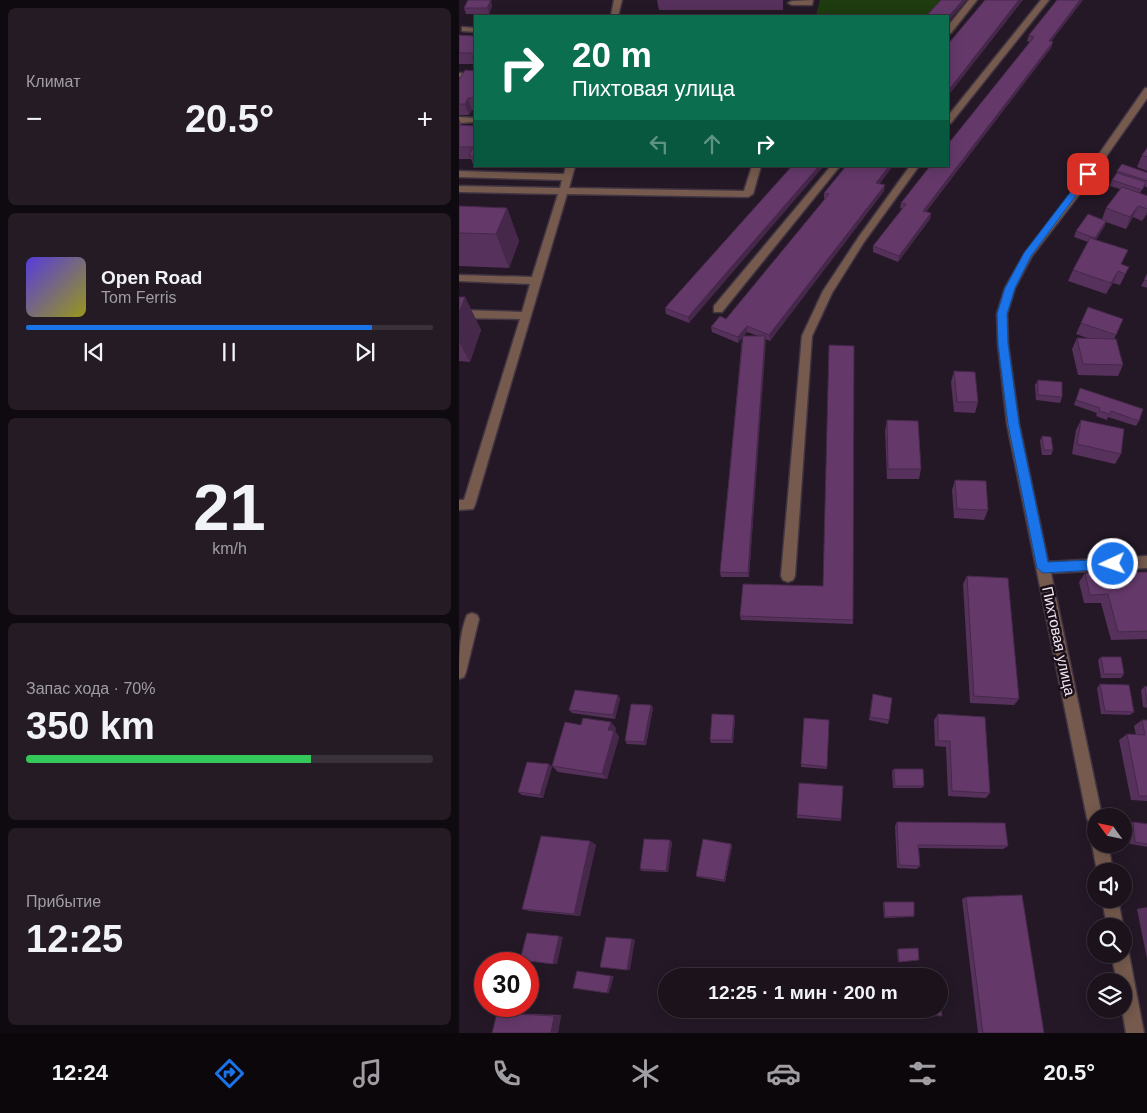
<!DOCTYPE html>
<html lang="ru">
<head>
<meta charset="utf-8">
<style>
  body { margin:0; font-family:Helvetica,sans-serif; background:#241b25; color:#f1f3f6; height:100vh; display:flex; flex-direction:column; font-size:19px; white-space:nowrap }
  * { box-sizing:border-box; margin:0 }
  p { font-size:16px; color:#a09ea3 }
  .icon { flex:none; width:28px; height:28px; fill:none; stroke:currentColor; stroke-width:2; stroke-linecap:round; stroke-linejoin:round }
  .map { position:relative; flex:1; overflow:hidden }
  .sheet { display:flex; flex-direction:column; gap:8px; padding:8px; background:#0f0a0f; width:459px }
  .sheet>* { flex:none }
  .hud { position:absolute; left:15px; top:15px; width:475px; height:152px; border-radius:0px; box-shadow:0 2px 12px #0003,0 0 0 1px #39323b; background:#0b6e4f; color:#fff; overflow:hidden }
  .needle { width:32px; rotate:303deg }
  .fabs { position:absolute; left:628px; top:808px; display:grid; gap:10px }
  .fabs a { display:grid; place-items:center; width:45px; height:45px; border-radius:50%; background:#1b121c; box-shadow:0 2px 12px #0003,0 0 0 1px #39323b; font-size:25px }
  .speed { position:absolute; left:15px; top:952px; display:flex; gap:10px; font-size:25px; font-weight:700; text-align:center }
  .speed>* { display:grid; place-content:center; width:65px; height:65px; border-radius:50%; background:#1b121c; box-shadow:0 2px 12px #0003,0 0 0 1px #39323b; line-height:1 }
  .speed .limit { border:8px solid #d22; background:#fff; color:#111 }
  .pin { position:absolute; display:grid; place-items:center; width:42px; height:42px; color:#fff; margin:-21px; border-radius:10px; box-shadow:0 2px 8px #0006 }
  .me { position:absolute; width:55px; margin:-28px; rotate:267deg; stroke-linejoin:round; filter:drop-shadow(0 0 4px #0008) }
  .turn { display:flex; align-items:center; gap:18px; height:105px; padding:0 15px; font-size:22px }
  .turn .icon { width:65px; height:65px; stroke-width:2.5 }
  .turn b { display:block; font-size:35px; line-height:42px }
  .lanes { display:flex; align-items:center; height:48px; padding:0 15px; background:#0003; justify-content:center; gap:25px; direction:ltr }
  .lanes .off { opacity:.35 }
  .big { font-size:38px; font-weight:800; line-height:1.1 }
  .sheet .tile { flex:1; display:flex; flex-direction:column; justify-content:center; gap:8px; min-width:0; padding:0 18px; border-radius:8px; background:#241b25 }
  .sheet .dial { align-items:center; gap:0 }
  .dial b { font-size:65px; line-height:1 }
  .song { display:flex; align-items:center; gap:15px }
  .cover { width:60px; height:60px; border-radius:8px; background:linear-gradient(135deg,hsl(250 70% 55%),hsl(60 70% 35%)) }
  .played { height:5px; border-radius:2px; background:linear-gradient(90deg,#1a73e8 85%,#39323b 85%) }
  .keys { display:flex; justify-content:space-around; direction:ltr }
  .heat { display:flex; justify-content:space-between; align-items:center; font-size:28px; direction:ltr }
  .charge { height:8px; border-radius:4px; background:linear-gradient(90deg,#34c759 70%,#39323b 0) }
  .trip { position:absolute; left:199px; top:968px; width:290px; height:50px; border-radius:25px; background:#1b121c; box-shadow:0 2px 12px #0003,0 0 0 1px #39323b; font-weight:800; line-height:50px; text-align:center }
  .menu { display:flex; height:80px; justify-content:space-around; align-items:center; background:#0b070b; color:#a09ea3 }
  .menu .icon { width:35px; height:35px }
  .menu .on { color:#1a73e8 }
  .menu b { font-size:22px; color:#f1f3f6 }
  main { display:flex; flex:1; min-height:0 }
  .map>svg:first-child { display:block }
  .green { fill:#1e3c0f }
  .lines { fill:none; stroke-linecap:round; stroke-linejoin:round }
  .minor-casing { stroke:#413543; stroke-width:3 }
  .minor { fill:#755a4d; fill-rule:evenodd }
  .wall { fill:#56315b; fill-rule:evenodd }
  .shaded-wall { fill:#46284a }
  .building { fill:#64396a; stroke:#46284a }
  .route { fill:#1a73e8; stroke:#114b97 }
  .labels { text-anchor:middle; dominant-baseline:central; stroke-width:5; stroke-linejoin:round; paint-order:stroke }
  .street-label { font-size:15px; fill:#f1e9f2; stroke:#1b0f1c }
</style>
</head>
<body>
<main>
<section class="sheet">
<div class="tile"><p>Климат</p>
<div class="heat"><a>−</a><b class="big">20.5°</b><a>+</a></div>
</div>
<div class="tile">
<div class="song"><i class="cover"></i><div><b>Open Road</b><p>Tom Ferris</p></div></div>
<div class="played"></div>
<div class="keys"><svg class="icon" aria-label="previous" viewBox="0 0 24 24"><path d="M18 5L8 12l10 7zM5 5v14"/></svg><svg class="icon" aria-label="pause" viewBox="0 0 24 24"><path d="M8 5v14M16 5v14"/></svg><svg class="icon" aria-label="next" viewBox="0 0 24 24"><path d="M6 5l10 7-10 7zM19 5v14"/></svg></div>
</div>
<div class="tile dial"><b>21</b><p>km/h</p></div>
<div class="tile"><p>Запас хода · 70%</p><b class="big">350 km</b><div class="charge"></div></div>
<div class="tile"><p>Прибытие</p><b class="big">12:25</b></div>
</section>
<div class="map">
<svg width="689" height="1033" viewBox="0 0 689 1033">
  <rect width="100%" height="100%" fill="#241826"/>
  <path class="green" d="M361 0H486L472 16H357Z"/>
  <g class="lines">
    <defs>
      <path id="minor" d="M155 0H163L159 16H152Z
        M354 0 353 5H333L329 3 333 1Z
        M510 0H518L492 33H489V26Z
        M582 0H590L492 123H489V116Z
        M3 27 16 28V32L3 31Z
        M0 73 16 74V78L0 77Z
        M686 88H689V97L623 191 573 256 556 288 548 314 549 344 560 424 589 562 689 556V568L592 573 643 816H636V826L630 824 628 818 548 424 539 344 538 314 546 288 566 253 617 187Z
        M0 117 16 118V122L0 123Z
        M107 166H116L110 188 285 191 293 166H302L294 194 289 197 108 194 16 505 14 509 0 510V500H5L61 319 0 318V310L63 312 71 284 0 281V275L73 277 99 194 0 192V186L101 188 103 180 0 177V171L105 174Z
        M372 166H381L263 312H255V306Z
        M451 166H460L405 242 373 293 353 336 336 576 334 580 329 582 324 580 322 576 343 336 364 291 399 238Z
        M13 613 18 615 20 619 7 672 5 677 0 679C0 657 0 635 8 615Z
        M635 838 636 844H649L654 871H638L633 844Z
        M643 899H659L664 926V928L648 926Z
        M664 947 667 948 670 954 685 1033H667L663 1009 664 981H658L652 954H664Z"/>
    </defs>
    <use href="#minor" class="minor-casing"/>
    <use href="#minor" class="minor"/>
  </g>
  <path class="wall" d="M198 0H324V10H200Z
    M624 0 592 41 594 42 592 48 467 212 472 213 471 219 439 262 414 252V246L444 209 441 208 442 203 571 42 568 41 570 35Z
    M33 6 30 14H7L5 8Z
    M0 35 16 36V68L15 64H0Z
    M16 71V110H13L10 115H0V78Z
    M0 119 3 125 16 126V166H35V168L15 167 12 159H0Z
    M689 147V171L678 167 683 155Z
    M663 164 689 173V188L685 186 681 193 689 196V213L683 221 674 217 667 229 647 222 645 227 637 240 663 265 670 267 661 285 654 283 647 294 609 281 614 270 629 242 615 237 617 231 643 219 647 208 661 189 651 186 653 180Z
    M59 166H81V167Z
    M333 166 230 323 207 314 206 308Z
    M421 184 425 191 311 341 306 339 290 577H262L261 572 283 338 279 343 253 332 252 327 267 319 366 199H365V193ZM288 332 299 336H285Z
    M0 206 48 208 60 241 50 268 0 266Z
    M689 274V288L682 286Z
    M0 297H6L22 330 11 362 0 361Z
    M664 319 655 339 664 365 659 376 619 375 613 349 618 338 631 339 617 334 622 323Z
    M495 371 519 402 516 413 495 412 492 382Z
    M579 380 603 397 601 403 577 400 576 385Z
    M621 388 680 421 677 426 649 417 648 420 637 416 638 413 615 405Z
    M428 420 462 469 460 479H428L426 431Z
    M622 420 662 454 656 464 613 454 617 430Z
    M583 436 594 450 592 455H583L581 441Z
    M496 480 529 510 525 520 495 518 493 490Z
    M689 572V639L652 640 642 603H625L620 582 626 573Z
    M508 576 560 699 555 705 511 703 504 584Z
    M364 586 394 620V624L282 620 281 616Z
    M642 657 665 674 662 678H642L639 660Z
    M641 684 675 712 671 715 642 714 638 688Z
    M686 686 689 687V708L684 707 682 690Z
    M161 698 156 719 113 713 110 710Z
    M413 698 430 720 429 724 410 720Z
    M192 705 194 708 187 745 168 744 166 741Z
    M479 714 531 793 527 798 489 796 487 747 476 746 475 720Z
    M276 718 274 743H252L251 740Z
    M345 718 370 720 368 769 342 767Z
    M683 720H689V801L672 800 660 740 668 734 677 735 675 726Z
    M157 728 156 731 160 737 148 779 99 772 93 766Z
    M90 764 93 767 84 798 63 795 59 792Z
    M435 769 465 786 463 788H434L433 771Z
    M338 815 382 819V821L338 818Z
    M438 822 549 846 544 849 460 848 461 866 458 869 438 868 436 826Z
    M674 822 689 824V847L671 844 669 824Z
    M131 841 137 845 121 916 70 911 63 909Z
    M213 842 209 872 183 871 181 869Z
    M272 844 273 846 266 882 238 877 237 876Z
    M507 897 585 1033H519L503 899Z
    M425 902 455 916 454 917 425 918 424 903Z
    M689 907V964L678 909Z
    M439 949 460 960 439 962 438 950Z
    M38 1013H46L102 1015 99 1033Z"/>
  <path class="shaded-wall" d="M32 0 33 6 30 14 28 8Z
    M504 0H508L489 22V17Z
    M560 0H564L489 96V91Z
    M621 0H624L588 47 590 41Z
    M594 42 592 48 463 217 464 211Z
    M9 98 13 110 10 115 6 104Z
    M360 166H365L230 323 229 317Z
    M430 166H434L417 189V183Z
    M426 185 425 191 311 341 310 335Z
    M679 206 674 217 667 229 671 217Z
    M48 208 60 241 50 268 37 234Z
    M689 210V213L683 221Z
    M472 213 471 219 439 262 440 256Z
    M647 221 645 227 634 244 636 238Z
    M659 271 654 283 647 294 652 283Z
    M6 297 22 330 11 362 0 342V313Z
    M288 326V332L279 343V337Z
    M306 336 307 342 290 577 289 573Z
    M159 695 161 698 156 719 154 715Z
    M192 705 194 708 187 745 185 742Z
    M275 715 276 718 274 743 273 740Z
    M152 722 157 728 156 731 160 737 148 779 143 774 149 730Z
    M90 764 93 767 84 798 81 795Z
    M211 840 213 842 209 872 207 871Z
    M131 841 137 845 121 916 115 914Z
    M272 844 273 846 266 882 265 880Z
    M100 936 104 937 98 964H94Z
    M173 939 176 940 171 970H168Z
    M152 976H155L150 993H148Z
    M102 1015 99 1033H92L95 1016Z"/>
  <path class="building" d="M9 0H32L28 8H5Z
    M482 0H504L489 17V16H467Z
    M526 0H560L489 91V44Z
    M598 0H621L590 41 594 42 464 211 472 213 440 256 414 246 447 204 442 203 471 166H489V144L575 37 570 35Z
    M0 35 16 36V58H13L16 53H0Z
    M6 70 16 71V98H9L6 104H0V78H1Z
    M0 125 16 126V156H10L14 147H0Z
    M689 147V157L683 155Z
    M663 164 689 173V181L658 171Z
    M333 166H360L229 317 206 308Z
    M387 166H430L417 183 426 185 310 335 288 326 279 337 252 327 261 316 267 319 370 194 365 193Z
    M658 173 687 182 683 190 653 180Z
    M663 187 689 196V209L679 206 671 217 647 208Z
    M0 206 48 208 37 234 0 233Z
    M629 214 647 221 636 238 617 231Z
    M631 238 669 250 662 264 670 267 666 274 659 271 652 283 614 270Z
    M688 274H689V281L685 280Z
    M0 297H6L0 313Z
    M629 307 664 319 657 335 622 323Z
    M284 336H306L289 573 261 572Z
    M618 338 657 339 664 365 624 364Z
    M370 345 395 346 394 620 281 616 284 584 364 586Z
    M495 371 516 372 519 402H498Z
    M579 380 603 382V397L579 395Z
    M621 388 684 409 680 421 652 411 651 414 640 411 641 408 617 400Z
    M428 420 459 421 462 469H429Z
    M622 420 665 429 662 454 618 444Z
    M583 436 592 437 594 450H585Z
    M496 480 527 481 529 510 498 509Z
    M689 572V631L659 632 649 594 631 595 626 573Z
    M508 576 549 578 560 699 515 696Z
    M642 657H662L665 674H645Z
    M641 684 670 685 675 712 646 711Z
    M686 686 689 687V704H688Z
    M116 690 159 695 154 715 110 710Z
    M414 694 433 698 430 720 411 717Z
    M172 704 192 705 185 742 166 741Z
    M253 714 275 715 273 740H251Z
    M479 714 526 717 531 793 493 791 491 741H479Z
    M124 718 152 722 149 730 155 731 143 774 93 766 106 722 122 725Z
    M345 718 370 720 368 767 342 764Z
    M683 720H689V796H680L668 734 686 735Z
    M68 762 90 764 81 795 59 792Z
    M435 769H464L465 786H436Z
    M340 783 384 786 382 819 338 815Z
    M438 822 546 823 549 846 459 845 461 866 440 865Z
    M674 822 689 824V844L676 842Z
    M82 836 131 841 115 914 63 909Z
    M185 839 211 840 207 871 181 869Z
    M244 839 272 844 265 880 237 876Z
    M563 895 585 1033H524L507 897Z
    M425 902H455V916L426 917Z
    M68 933 100 936 94 964 61 960Z
    M147 937 173 939 168 970 141 967Z
    M459 948 460 960 440 962 439 949Z
    M118 971 152 976 148 993 114 988Z
    M480 994H481L483 1016 455 1015V1009H480Z
    M38 1013 95 1016 92 1033H33Z"/>
  <path class="route" d="M626 173 633 174 572 256 556 288 548 314 549 344 560 424 589 562 654 559 659 564 654 569 584 573 578 568 549 424 539 344 538 314 546 288 565 253Z"/>
  <g class="labels">
    <g class="street-label">
      <text transform="translate(600 641) rotate(78)">Пихтовая улица</text>
    </g>
  </g>
</svg>
<div class="fabs">
<a><svg class="needle" viewBox="-14 -14 28 28"><path d="M0-13l5 13h-10z" fill="#e53935"/><path d="M0 13l5-13h-10z" fill="#a09ea3"/></svg></a>
<a><svg class="icon" aria-label="sound" viewBox="0 0 24 24"><path d="M4 9h4l5-4v14l-5-4H4zM17 9q2 3 0 6"/></svg></a>
<a><svg class="icon" aria-label="search" viewBox="0 0 24 24"><circle cx="10" cy="10" r="6"/><path d="M15 15l6 6"/></svg></a>
<a><svg class="icon" aria-label="layers" viewBox="0 0 24 24"><path d="M12 4l9 5-9 5-9-5zM3 14l9 5 9-5"/></svg></a>
</div>
<div class="speed"><div class="limit">30</div></div>
<div class="pin" style="left:629px;top:174px;background:#d93025"><svg class="icon" aria-label="arrive" viewBox="0 0 24 24"><path d="M6 21V4h12l-3 4 3 4H6"/></svg></div>
<svg class="me" style="left:654px;top:564px" viewBox="-20 -20 40 40"><circle r="17" fill="#1a73e8" stroke="#fff" stroke-width="3"/><path d="M0-11L8 9 0 5-8 9z" fill="#fff"/></svg>
<div class="trip">12:25 · 1 мин · 200 m</div>
<div class="hud">
<div class="turn"><svg class="icon" aria-label="right" viewBox="0 0 24 24"><path d="M7 20v-9h11M14 6l5 5-5 5"/></svg><div><b>20 m</b>Пихтовая улица</div></div>
<div class="lanes"><svg class="icon off" aria-label="left" viewBox="0 0 24 24"><path d="M17 20v-9H6M10 6l-5 5 5 5"/></svg><svg class="icon off" aria-label="ahead" viewBox="0 0 24 24"><path d="M12 20V5M6 11l6-6 6 6"/></svg><svg class="icon" aria-label="right" viewBox="0 0 24 24"><path d="M7 20v-9h11M14 6l5 5-5 5"/></svg></div>
</div>
</div>
</main>
<nav class="menu">
<b>12:24</b>
<svg class="icon on" aria-label="directions" viewBox="0 0 24 24"><path d="M12 3l9 9-9 9-9-9zM9 14v-3h6M13 9l2 2-2 2"/></svg>
<svg class="icon" aria-label="music" viewBox="0 0 24 24"><path d="M9 18V5l10-2v13"/><circle cx="6" cy="18" r="3"/><circle cx="16" cy="16" r="3"/></svg>
<svg class="icon" aria-label="phone" viewBox="0 0 24 24"><path d="M5 4h4l2 5-3 2q2 4 5 5l2-3 5 2v4C11 20 4 13 5 4z"/></svg>
<svg class="icon" aria-label="climate" viewBox="0 0 24 24"><path d="M12 3v18M4 7l16 10M4 17L20 7"/></svg>
<svg class="icon" aria-label="car" viewBox="0 0 24 24"><path d="M5 17H2v-5l4-1 3-4h7l3 4 3 1v5h-3M9 17h6M6 11h13"/><circle cx="7" cy="17" r="2"/><circle cx="17" cy="17" r="2"/></svg>
<svg class="icon" aria-label="filters" viewBox="0 0 24 24"><path d="M4 7h16M4 17h16"/><circle cx="9" cy="7" r="2"/><circle cx="15" cy="17" r="2"/></svg>
<b>20.5°</b>
</nav>
</body>
</html>
